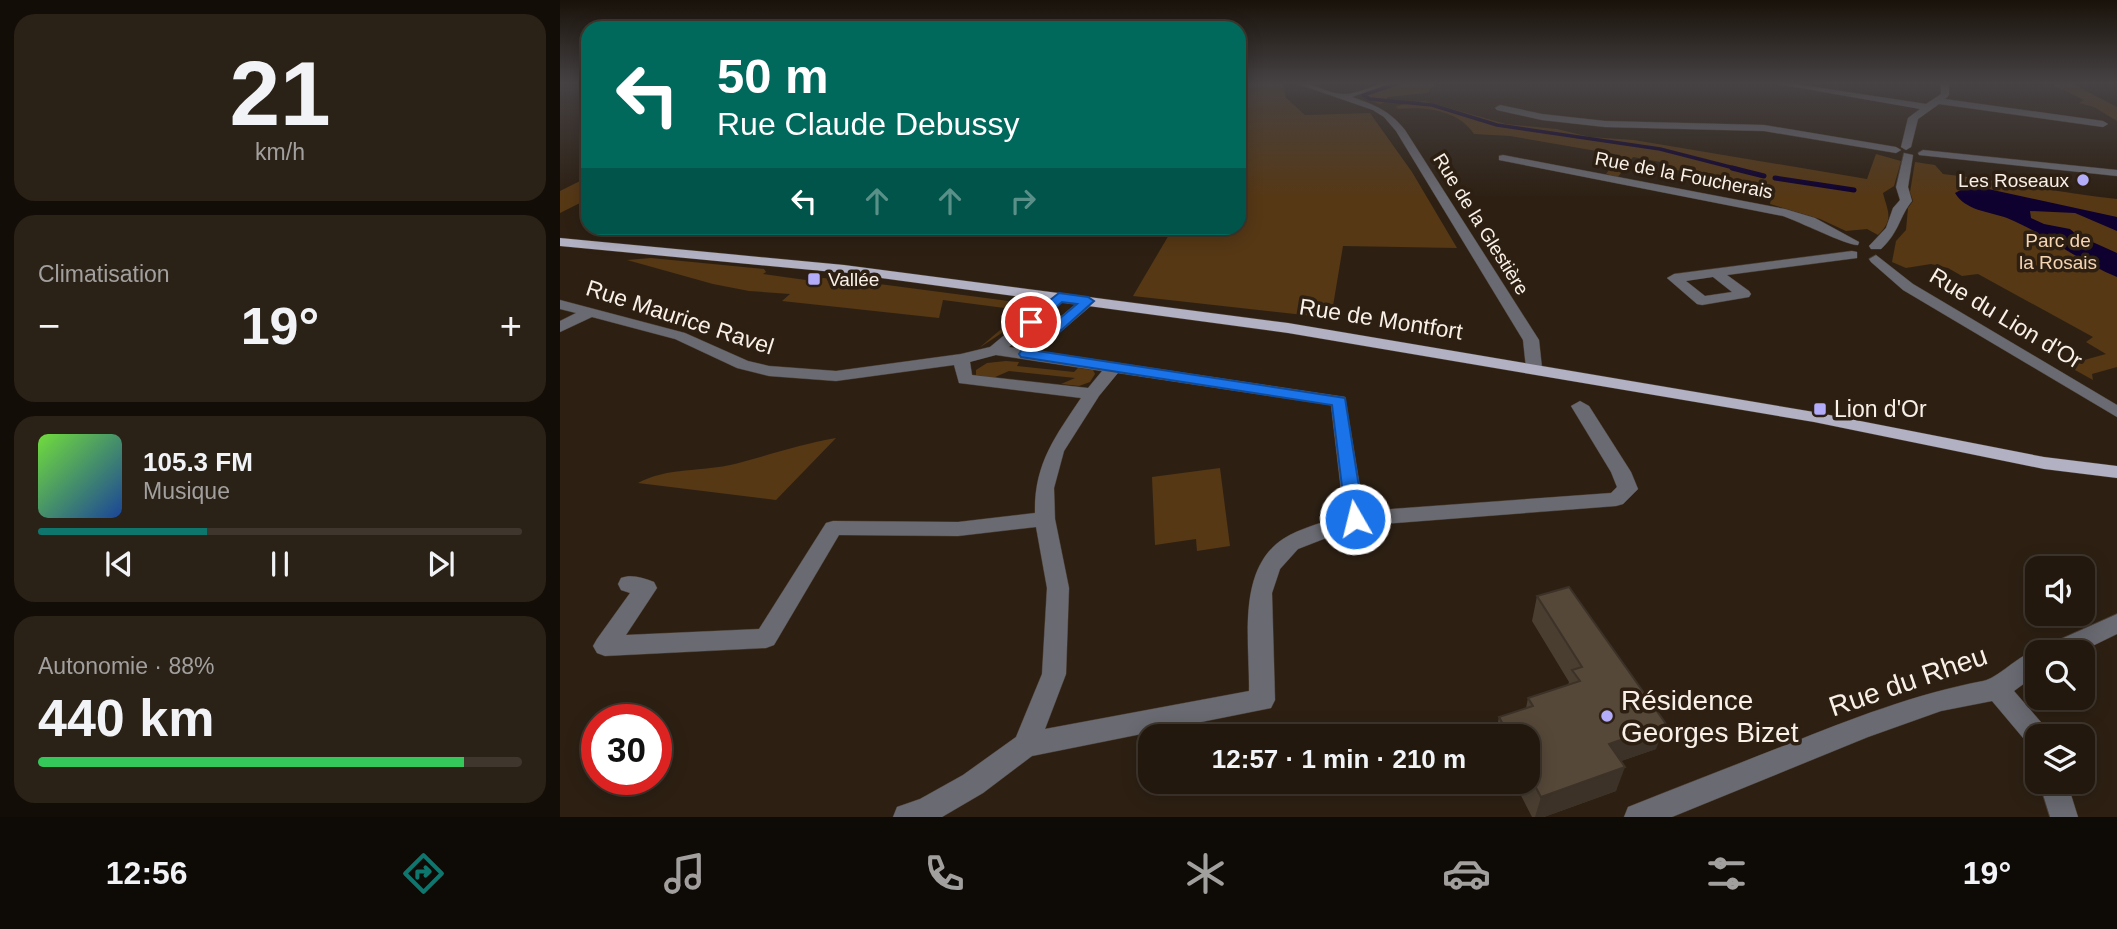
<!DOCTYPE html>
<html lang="fr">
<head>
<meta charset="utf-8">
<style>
  body { margin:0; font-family:Helvetica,sans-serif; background:#2a2117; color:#f1f3f6; height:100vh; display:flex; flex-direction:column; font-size:26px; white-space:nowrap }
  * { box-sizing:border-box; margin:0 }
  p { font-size:23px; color:#a2a09e }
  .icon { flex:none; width:38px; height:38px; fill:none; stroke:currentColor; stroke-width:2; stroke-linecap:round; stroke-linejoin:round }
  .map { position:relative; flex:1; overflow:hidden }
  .sheet { display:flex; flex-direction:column; gap:14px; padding:14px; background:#130d08; width:560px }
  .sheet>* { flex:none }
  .hud { position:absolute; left:21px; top:21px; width:665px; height:214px; border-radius:21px; box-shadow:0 4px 18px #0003,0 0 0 2px #3f372e; background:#00695c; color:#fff; overflow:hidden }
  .fabs { position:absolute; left:1465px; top:556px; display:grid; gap:14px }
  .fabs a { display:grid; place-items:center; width:70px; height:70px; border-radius:14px; background:#22180e; box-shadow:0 4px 18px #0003,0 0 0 2px #3f372e; font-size:35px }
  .speed { position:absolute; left:21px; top:704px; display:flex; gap:14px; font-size:35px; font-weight:700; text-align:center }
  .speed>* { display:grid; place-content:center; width:91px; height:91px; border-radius:50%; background:#22180e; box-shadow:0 4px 18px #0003,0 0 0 2px #3f372e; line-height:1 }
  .speed .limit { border:10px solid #d22; background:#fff; color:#111 }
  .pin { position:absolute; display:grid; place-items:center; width:60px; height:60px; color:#fff; margin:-30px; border:4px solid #fff; border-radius:50%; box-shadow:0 2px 7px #0007 }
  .me { position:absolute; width:77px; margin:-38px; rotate:352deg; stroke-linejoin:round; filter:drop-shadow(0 0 5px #0008) }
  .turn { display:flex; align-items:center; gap:24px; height:147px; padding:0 21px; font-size:32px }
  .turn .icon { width:91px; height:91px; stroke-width:2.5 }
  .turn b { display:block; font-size:49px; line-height:60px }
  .lanes { display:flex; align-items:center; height:66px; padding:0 21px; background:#0003; justify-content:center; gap:35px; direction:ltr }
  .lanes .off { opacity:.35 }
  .big { font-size:52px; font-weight:600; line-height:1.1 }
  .sheet .card { flex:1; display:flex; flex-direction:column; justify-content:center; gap:10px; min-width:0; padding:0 24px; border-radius:21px; background:#2a2117 }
  .sheet .dial { align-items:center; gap:0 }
  .dial b { font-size:91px; line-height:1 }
  .song { display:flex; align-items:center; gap:21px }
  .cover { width:84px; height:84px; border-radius:10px; background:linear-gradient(135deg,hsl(100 70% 55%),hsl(220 70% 35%)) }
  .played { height:7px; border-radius:4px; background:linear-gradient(90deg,#0f766e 35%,#3f372e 35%) }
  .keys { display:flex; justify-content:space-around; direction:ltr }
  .heat { display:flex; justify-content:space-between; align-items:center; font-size:38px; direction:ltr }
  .charge { height:10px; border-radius:5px; background:linear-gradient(90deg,#34c759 88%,#3f372e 0) }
  .trip { position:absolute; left:578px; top:724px; width:402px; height:70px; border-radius:21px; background:#22180e; box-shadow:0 4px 18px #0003,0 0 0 2px #3f372e; font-weight:600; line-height:70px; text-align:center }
  .tabs { display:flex; height:112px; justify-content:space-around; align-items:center; background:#0e0a06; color:#a2a09e }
  .tabs .icon { width:49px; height:49px }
  .tabs .active { color:#0f766e }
  .tabs b { font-size:32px; color:#f1f3f6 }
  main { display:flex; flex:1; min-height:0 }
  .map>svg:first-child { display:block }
  .green { fill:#563815 }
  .water { fill:#0e002f }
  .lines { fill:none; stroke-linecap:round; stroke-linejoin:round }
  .stream-far1 { stroke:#0e002f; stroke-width:3.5 }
  .stream { stroke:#0e002f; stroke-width:5 }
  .minor-casing { stroke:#4a3d31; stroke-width:1 }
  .major-casing { stroke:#4a3d31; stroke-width:1 }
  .minor { fill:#6a6a72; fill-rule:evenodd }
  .major { fill:#b2b1c3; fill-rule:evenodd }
  .wall { fill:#4a3e31 }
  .shaded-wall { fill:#3c3228 }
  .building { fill:#564839; stroke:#3c3228; stroke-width:2 }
  .route { fill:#1a73e8; stroke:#114b97; stroke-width:2 }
  .poi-dot { fill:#b3acf9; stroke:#2d2013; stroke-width:2.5 }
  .labels { text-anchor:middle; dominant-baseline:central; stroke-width:7; stroke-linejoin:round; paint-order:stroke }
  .far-street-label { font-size:19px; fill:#f9f0e7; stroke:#2d2013 }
  .far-poi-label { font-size:19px; fill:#f9f0e7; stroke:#2d2013; text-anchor:end }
  .far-park-label { font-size:19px; fill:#f6d5b3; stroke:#2d2013 }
  .street-label { font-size:23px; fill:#f9f0e7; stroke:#2d2013 }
  .poi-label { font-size:23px; fill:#f9f0e7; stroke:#2d2013; text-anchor:start }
  .near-street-label { font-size:28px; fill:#f9f0e7; stroke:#2d2013 }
  .near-poi-label { font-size:28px; fill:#f9f0e7; stroke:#2d2013; text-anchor:start }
</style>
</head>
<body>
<main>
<section class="sheet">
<div class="card dial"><b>21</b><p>km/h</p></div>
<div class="card"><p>Climatisation</p>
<div class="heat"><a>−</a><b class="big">19°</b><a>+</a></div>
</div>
<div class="card">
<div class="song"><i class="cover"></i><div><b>105.3 FM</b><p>Musique</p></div></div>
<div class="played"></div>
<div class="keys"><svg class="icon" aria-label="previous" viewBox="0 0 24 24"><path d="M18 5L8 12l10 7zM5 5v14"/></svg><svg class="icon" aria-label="pause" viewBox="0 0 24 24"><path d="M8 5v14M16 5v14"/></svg><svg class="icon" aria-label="next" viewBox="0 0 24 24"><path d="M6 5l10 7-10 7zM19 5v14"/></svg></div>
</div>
<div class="card"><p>Autonomie · 88%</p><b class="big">440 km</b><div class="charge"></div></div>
</section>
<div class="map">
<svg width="1557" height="817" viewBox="0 0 1557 817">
  <rect width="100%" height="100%" fill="#2d2013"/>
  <path class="green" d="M723 83 726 98 745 115 810 113 852 172 897 248 783 246 771 318 573 296 613 228H679V84Z
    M842 83H875L868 93 827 97V101L820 104 812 101 807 95 810 90Z
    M1496 83H1511L1557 107V121L1534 107 1519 103 1524 100 1493 85Z
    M864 101 946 124 997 129 1030 137 1074 140 1307 179 1316 154 1341 161 1334 186 1323 193C1327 210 1335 219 1318 235L1307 229 1286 231 1260 219 1210 204 1211 200 1194 197 1200 185 1116 170 1106 163 1073 157 1058 177 1046 174 1060 155 950 136 914 134C899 110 864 106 838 109L836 106Z
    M1355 162 1375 165 1383 174C1441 180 1499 193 1557 199V367L1532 374 1533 380 1506 365 1546 354 1526 342 1533 337 1418 274 1402 276 1388 268 1371 264 1346 268 1332 262 1336 241 1346 230 1348 208 1353 201 1350 192Z
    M28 177V199L0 213V191Z
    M91 258 204 269 206 272 203 274 253 281 263 278 289 280 464 303 473 309 472 313 419 348 460 313V310L383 300 379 318 222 301 230 294 189 291 153 284 67 260Z
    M446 361 459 362 457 366 514 372 518 368 533 370 535 374 530 382 519 386 501 384 515 378 449 371 433 378 416 375V370L427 363Z
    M276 438 216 500 78 483C107 467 143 472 175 464 209 455 241 444 276 438Z
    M660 468 670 546 637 551 636 539 595 545 592 477Z"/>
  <path class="water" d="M1410 185 1557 217V231L1515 213 1470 211 1471 218 1484 224 1510 229 1517 235 1557 253V277C1518 261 1486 234 1447 218 1428 211 1406 211 1395 193Z"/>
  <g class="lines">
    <path class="stream-far1" d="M840 83 803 95 810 99 872 105 937 125 1100 149 1178 169"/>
    <path class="stream" d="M1172 168 1204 176
      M1215 178 1294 190"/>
    <defs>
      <path id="minor" d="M735 83C752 81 766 94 783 94 799 95 814 83 831 83L792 97C815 105 830 111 845 130L979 340 982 368 980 371H968L966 368 963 340 836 131 824 117 813 110Z
        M1212 83H1229L1366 104 1381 94V83H1389V95L1385 99 1543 121 1548 124 1543 127 1379 104 1358 119 1351 147 1346 150 1341 147 1348 118 1360 109Z
        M940 105 982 114 1045 121 1204 125 1336 147 1341 150 1336 153 1204 131 1045 127 982 120 937 110 935 108Z
        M1363 150 1557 170V176L1359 155 1358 153Z
        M1344 153 1353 155 1348 187 1352 201C1339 217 1340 231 1321 249H1311L1309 246 1326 228 1333 208 1340 200 1336 187Z
        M943 155 1225 209 1255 218 1299 242 1298 245C1288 246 1238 221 1223 216L939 160V156Z
        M1292 251 1297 252V258L1167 275 1189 291 1191 294 1189 297 1142 305 1137 304 1107 278 1114 274ZM1153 277 1172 292 1145 296 1126 281Z
        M1316 255 1353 284 1557 405V417L1343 290 1311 262 1309 259Z
        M499 293 504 294 506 297 504 300 449 347 462 349 523 298H533L535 301 533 304 478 351 785 397 804 511 1051 493 1057 487 1051 472 1011 406 1020 401 1029 406 1071 472 1078 489 1063 504 1056 506 797 526 738 549 720 569 712 593 715 700 711 708 472 756 423 793 382 817H333L337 807 360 799 403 775 456 737 482 674 487 588 476 527 398 536 279 535 214 645 206 648 45 656 37 653 33 646 37 639 70 593 61 590 58 584 61 578C72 574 83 578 94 582L97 588 66 635 199 629 266 523 273 521 398 522 475 513C474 464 495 437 521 398L399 383 394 365 276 381 209 376 177 368 115 339 32 317 0 332V321L16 313 0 309V300L125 333 188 361 209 366 276 371 401 354 430 347 494 294ZM436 355 542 371 528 388 412 375 410 362ZM558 373 771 405 784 515C765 522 740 528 723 539 676 570 690 643 689 691L485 729 506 674 509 588 495 519 494 488 504 451 539 396Z
        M1557 614V634L1518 653H1477V674L1454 691 1487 729 1491 737H1477V749L1469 745 1432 701 1381 711 1308 737 1112 817H1064L1068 807C1120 786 1173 766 1226 745 1291 719 1355 694 1423 681 1442 677 1465 646 1483 652L1485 646Z
        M1479 782H1507L1518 817H1490Z"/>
      <path id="major" d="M0 238 284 265 728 323 1254 412 1484 457 1557 466V478L1484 469 1254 422 728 333 284 273 0 246Z"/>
    </defs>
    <use href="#minor" class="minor-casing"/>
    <use href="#major" class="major-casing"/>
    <use href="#minor" class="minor"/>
    <use href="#major" class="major"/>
  </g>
  <path class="wall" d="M977 596 1096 749 1061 761 1056 791 984 817H972L954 782H968V737H935L939 717 966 708 968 698 1008 685 1009 682 972 621Z"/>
  <path class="shaded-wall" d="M1106 724 1096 749 1041 768 1049 744Z
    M1065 767 1056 791 984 817H975L981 797Z"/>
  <path class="building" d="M1009 587 1106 724 1049 744 1065 767 981 797 968 773V737H950L939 717 973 706 968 698 1020 681 1012 670 1022 667 977 596Z"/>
  <linearGradient id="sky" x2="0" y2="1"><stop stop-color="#19120a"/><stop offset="0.42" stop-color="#464244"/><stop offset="1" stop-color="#464244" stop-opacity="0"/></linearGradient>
  <rect width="1557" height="197" fill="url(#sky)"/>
  <path class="route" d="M499 293 528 297 534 301 478 351 785 398 804 519 802 523H788L786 519 772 405 461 357 459 354 461 351 517 304 502 302 476 325H466V319Z"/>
  <g class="poi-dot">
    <circle cx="1523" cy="180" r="7"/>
    <rect x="247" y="272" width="14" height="14" rx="3.5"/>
    <rect x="1253" y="402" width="14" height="14" rx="3.5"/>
    <circle cx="1047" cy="716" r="7"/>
  </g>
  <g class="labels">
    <g class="far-street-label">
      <text transform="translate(1124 175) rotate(11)">Rue de la Foucherais</text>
      <text transform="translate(921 224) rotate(58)">Rue de la Glestière</text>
    </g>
    <g class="far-poi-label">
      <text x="1509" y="180">Les Roseaux</text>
      <text x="268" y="279" text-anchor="start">Vallée</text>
    </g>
    <g class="far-park-label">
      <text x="1498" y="240">Parc de<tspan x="1498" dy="22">la Rosais</tspan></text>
    </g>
    <g class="street-label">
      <text transform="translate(120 317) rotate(18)">Rue Maurice Ravel</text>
      <text transform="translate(1446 318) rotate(31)">Rue du Lion d'Or</text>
      <text transform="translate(821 319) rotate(9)">Rue de Montfort</text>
    </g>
    <g class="poi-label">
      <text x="1274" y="409">Lion d'Or</text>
    </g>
    <g class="near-street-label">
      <text transform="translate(1348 681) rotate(-19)">Rue du Rheu</text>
    </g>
    <g class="near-poi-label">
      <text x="1061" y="700">Résidence<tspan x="1061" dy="32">Georges Bizet</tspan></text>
    </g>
  </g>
</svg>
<div class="fabs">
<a><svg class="icon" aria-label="sound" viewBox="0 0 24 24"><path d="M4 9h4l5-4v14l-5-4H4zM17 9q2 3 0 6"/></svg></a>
<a><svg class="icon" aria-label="search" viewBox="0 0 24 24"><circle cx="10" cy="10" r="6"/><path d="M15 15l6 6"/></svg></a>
<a><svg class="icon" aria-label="layers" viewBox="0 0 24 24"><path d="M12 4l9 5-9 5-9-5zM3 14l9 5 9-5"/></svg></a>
</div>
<div class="speed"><div class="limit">30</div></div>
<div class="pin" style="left:471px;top:322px;background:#d93025"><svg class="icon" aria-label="arrive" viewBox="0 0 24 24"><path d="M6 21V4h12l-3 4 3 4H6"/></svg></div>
<svg class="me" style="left:795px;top:519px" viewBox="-20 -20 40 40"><circle r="17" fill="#1a73e8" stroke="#fff" stroke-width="3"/><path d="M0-11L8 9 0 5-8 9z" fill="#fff"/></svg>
<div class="trip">12:57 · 1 min · 210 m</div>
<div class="hud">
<div class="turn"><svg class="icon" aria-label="left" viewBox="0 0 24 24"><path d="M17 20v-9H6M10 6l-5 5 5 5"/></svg><div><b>50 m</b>Rue Claude Debussy</div></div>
<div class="lanes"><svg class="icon" aria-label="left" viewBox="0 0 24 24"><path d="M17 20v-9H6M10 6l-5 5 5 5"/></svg><svg class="icon off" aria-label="ahead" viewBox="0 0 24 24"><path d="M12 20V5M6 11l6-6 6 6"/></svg><svg class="icon off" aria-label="ahead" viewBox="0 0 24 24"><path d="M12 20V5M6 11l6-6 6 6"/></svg><svg class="icon off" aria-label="right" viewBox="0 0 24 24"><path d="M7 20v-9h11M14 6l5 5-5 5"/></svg></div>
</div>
</div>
</main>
<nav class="tabs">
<b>12:56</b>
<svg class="icon active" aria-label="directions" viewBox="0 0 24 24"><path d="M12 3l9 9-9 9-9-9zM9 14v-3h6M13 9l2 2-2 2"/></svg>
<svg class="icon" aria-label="music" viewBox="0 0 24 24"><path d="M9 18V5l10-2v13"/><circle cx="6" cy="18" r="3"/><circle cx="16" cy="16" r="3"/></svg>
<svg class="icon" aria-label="phone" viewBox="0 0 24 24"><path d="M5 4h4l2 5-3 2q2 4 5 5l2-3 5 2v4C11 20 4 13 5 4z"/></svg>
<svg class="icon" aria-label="climate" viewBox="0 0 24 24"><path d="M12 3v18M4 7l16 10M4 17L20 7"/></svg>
<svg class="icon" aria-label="car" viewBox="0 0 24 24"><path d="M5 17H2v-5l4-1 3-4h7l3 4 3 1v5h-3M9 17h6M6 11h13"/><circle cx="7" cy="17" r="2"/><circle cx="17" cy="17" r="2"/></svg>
<svg class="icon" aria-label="filters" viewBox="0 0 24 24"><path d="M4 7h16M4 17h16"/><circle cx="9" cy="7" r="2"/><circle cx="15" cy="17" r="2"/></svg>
<b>19°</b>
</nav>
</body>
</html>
